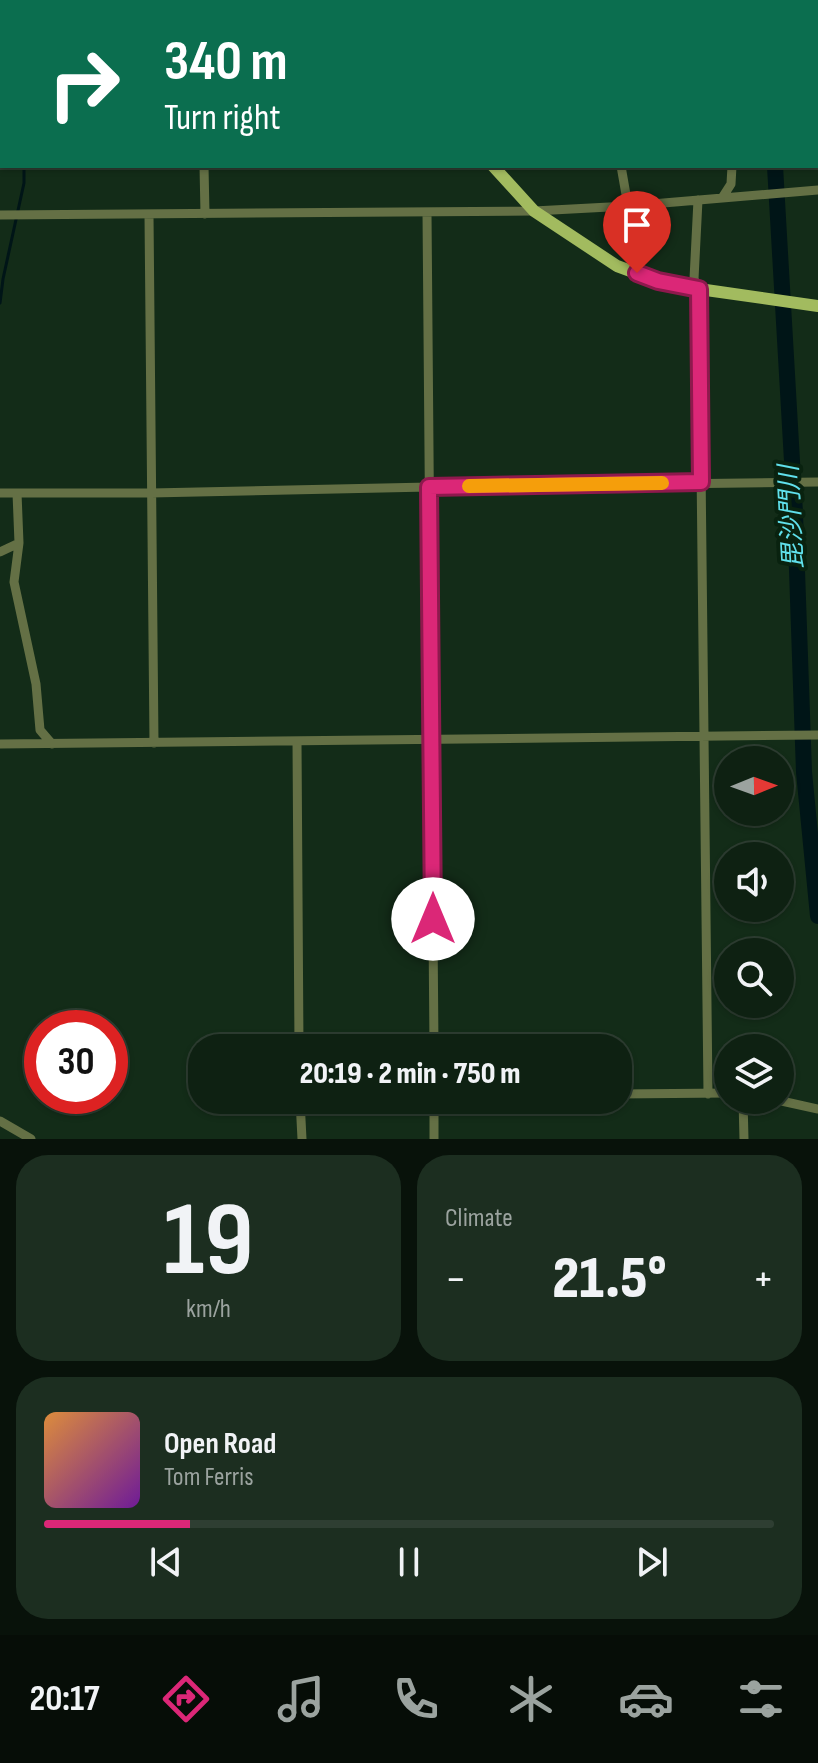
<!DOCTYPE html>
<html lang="en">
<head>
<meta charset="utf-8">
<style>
  body { margin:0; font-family:"Sofia Sans Condensed","Noto Sans JP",sans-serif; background:#1c2e20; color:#f1f3f6; height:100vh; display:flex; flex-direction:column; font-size:30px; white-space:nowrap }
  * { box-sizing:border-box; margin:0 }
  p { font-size:26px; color:#9ba39f }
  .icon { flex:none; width:44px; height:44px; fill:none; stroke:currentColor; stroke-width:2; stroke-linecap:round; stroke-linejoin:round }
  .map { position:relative; height:1139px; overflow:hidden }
  .drawer { display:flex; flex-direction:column; gap:16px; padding:16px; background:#08120a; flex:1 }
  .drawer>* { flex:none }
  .guide { position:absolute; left:0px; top:0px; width:818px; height:168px; box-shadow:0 2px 6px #0004,0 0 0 2px #2e3e32; background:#0b6e4f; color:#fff; overflow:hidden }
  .needle { width:52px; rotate:89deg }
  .buttons { position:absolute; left:714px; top:746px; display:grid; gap:16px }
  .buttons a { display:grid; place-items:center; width:80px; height:80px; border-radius:50%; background:#0e2112; box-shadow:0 2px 6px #0004,0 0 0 2px #2e3e32; font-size:40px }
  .speed { position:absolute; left:24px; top:1010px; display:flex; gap:16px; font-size:40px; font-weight:700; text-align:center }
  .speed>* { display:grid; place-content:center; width:104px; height:104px; border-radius:50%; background:#0e2112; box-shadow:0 2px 6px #0004,0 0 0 2px #2e3e32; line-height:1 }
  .speed .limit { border:12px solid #d22; background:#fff; color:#111 }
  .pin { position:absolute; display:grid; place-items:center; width:68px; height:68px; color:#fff; margin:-82px -34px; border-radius:50% 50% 50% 0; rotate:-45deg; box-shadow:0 0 8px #0007 }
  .pin .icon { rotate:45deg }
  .me { position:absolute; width:88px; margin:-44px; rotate:0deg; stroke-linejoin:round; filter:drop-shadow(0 0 6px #0008) }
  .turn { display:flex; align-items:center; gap:28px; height:168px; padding:0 32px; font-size:36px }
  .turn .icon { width:104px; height:104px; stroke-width:2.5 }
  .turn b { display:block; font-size:56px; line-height:68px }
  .big { font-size:60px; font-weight:800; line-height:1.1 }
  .drawer .card { flex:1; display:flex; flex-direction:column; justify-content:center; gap:12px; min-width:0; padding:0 28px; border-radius:32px; background:#1c2e20 }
  .drawer .dial { align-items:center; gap:0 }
  .dial b { font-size:104px; line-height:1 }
  .song { display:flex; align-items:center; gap:24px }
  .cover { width:96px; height:96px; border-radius:12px; background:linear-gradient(135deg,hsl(30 70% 55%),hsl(280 70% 35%)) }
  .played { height:8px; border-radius:4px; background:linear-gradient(90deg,#db2777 20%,#2e3e32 20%) }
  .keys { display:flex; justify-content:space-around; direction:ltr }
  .heat { display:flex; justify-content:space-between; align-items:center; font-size:44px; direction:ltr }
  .drawer .tiles { flex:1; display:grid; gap:16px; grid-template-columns:1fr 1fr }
  .card:last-child { grid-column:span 2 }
  .trip { position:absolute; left:188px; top:1034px; width:444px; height:80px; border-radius:32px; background:#0e2112; box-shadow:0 2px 6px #0004,0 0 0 2px #2e3e32; font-weight:800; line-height:80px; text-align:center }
  .menu { display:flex; height:128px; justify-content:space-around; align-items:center; background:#060d07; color:#9ba39f }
  .menu .icon { width:56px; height:56px }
  .menu .on { color:#db2777 }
  .menu b { font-size:36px; color:#f1f3f6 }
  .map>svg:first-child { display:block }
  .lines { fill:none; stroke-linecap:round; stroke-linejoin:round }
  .stream { stroke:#001517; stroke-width:3 }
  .river { stroke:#001517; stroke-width:16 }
  .minor { stroke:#647045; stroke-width:9 }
  .major { stroke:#a2bb5f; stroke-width:12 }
  .route-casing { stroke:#8e194d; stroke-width:20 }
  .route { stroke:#db2777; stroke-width:14 }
  .slow { stroke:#f59e0b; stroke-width:14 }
  .labels { text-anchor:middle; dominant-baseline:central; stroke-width:8; stroke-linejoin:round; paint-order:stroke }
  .water-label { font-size:26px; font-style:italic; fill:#60e1ec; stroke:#09220f }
</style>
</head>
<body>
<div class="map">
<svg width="818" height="1139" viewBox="0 0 818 1139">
  <rect width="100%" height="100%" fill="#132c18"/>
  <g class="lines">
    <path class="stream" d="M95 2 97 0
      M0 303 3 279 24 183V166"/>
    <path class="river" d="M816 96 818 94
      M775 166 795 513 804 772 818 916"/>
    <path class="minor" d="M202 0V2
      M595 0 596 2
      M703 2V0
      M765 2 766 0
      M816 34H818
      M204 166 205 214
      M621 166 628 206
      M722 198 731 184 732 166
      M698 200 694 279 699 289 708 1094
      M427 212 434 1048
      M0 215 534 211 628 206 818 190
      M149 215 154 743
      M0 493H151L429 487 818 482
      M17 493 19 543 14 582 36 684 40 730 52 744
      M0 552 19 543
      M297 741 299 1048
      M0 744 818 735
      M618 1094 728 1093
      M300 1100 302 1139
      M434 1100V1139
      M743 1100 744 1139
      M777 1100 818 1109
      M0 1121 31 1139"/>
    <path class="major" d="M379 0 380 2
      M493 166 534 211 617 266 658 281 699 289 818 306"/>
  </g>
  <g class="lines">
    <defs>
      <path id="route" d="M433 919 429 487 701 482 699 289 658 281 637 273"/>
    </defs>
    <use href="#route" class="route-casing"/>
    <use href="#route" class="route"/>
    <path class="slow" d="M469 486 662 483"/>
  </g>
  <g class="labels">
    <g class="water-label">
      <text transform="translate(792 517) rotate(-93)">毘沙門川</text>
    </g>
  </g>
</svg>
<div class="buttons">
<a><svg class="needle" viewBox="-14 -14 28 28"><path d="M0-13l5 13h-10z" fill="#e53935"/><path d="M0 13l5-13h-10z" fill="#9ba39f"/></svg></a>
<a><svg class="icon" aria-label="sound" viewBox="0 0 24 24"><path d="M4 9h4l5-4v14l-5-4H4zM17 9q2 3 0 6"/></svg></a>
<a><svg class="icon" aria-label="search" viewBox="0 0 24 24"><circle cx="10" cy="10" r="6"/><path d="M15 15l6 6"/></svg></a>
<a><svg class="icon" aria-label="layers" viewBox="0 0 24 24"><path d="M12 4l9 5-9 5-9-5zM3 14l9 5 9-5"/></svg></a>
</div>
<div class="speed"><div class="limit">30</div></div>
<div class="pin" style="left:637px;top:273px;background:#d93025"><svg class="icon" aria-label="arrive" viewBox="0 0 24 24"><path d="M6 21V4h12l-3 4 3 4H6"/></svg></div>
<svg class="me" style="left:433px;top:919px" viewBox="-20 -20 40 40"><circle r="19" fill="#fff"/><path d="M0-13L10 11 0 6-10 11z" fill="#db2777"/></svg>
<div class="trip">20:19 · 2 min · 750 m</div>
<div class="guide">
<div class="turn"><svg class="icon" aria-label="right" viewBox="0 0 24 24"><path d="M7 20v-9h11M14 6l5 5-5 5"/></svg><div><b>340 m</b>Turn right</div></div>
</div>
</div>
<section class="drawer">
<div class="tiles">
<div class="card dial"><b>19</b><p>km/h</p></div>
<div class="card"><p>Climate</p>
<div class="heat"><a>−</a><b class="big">21.5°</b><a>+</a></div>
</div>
<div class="card">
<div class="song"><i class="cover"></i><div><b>Open Road</b><p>Tom Ferris</p></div></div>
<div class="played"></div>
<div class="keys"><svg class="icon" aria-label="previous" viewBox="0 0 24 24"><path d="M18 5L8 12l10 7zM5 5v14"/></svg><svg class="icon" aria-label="pause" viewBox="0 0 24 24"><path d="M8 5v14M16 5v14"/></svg><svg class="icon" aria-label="next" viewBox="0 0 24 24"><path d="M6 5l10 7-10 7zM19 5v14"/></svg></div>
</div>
</div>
</section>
<nav class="menu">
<b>20:17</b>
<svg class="icon on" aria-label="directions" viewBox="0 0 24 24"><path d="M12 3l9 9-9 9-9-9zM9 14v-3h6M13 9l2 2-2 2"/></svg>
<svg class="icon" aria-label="music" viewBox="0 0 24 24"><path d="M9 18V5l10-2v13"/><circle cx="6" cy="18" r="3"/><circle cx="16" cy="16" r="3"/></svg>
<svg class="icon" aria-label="phone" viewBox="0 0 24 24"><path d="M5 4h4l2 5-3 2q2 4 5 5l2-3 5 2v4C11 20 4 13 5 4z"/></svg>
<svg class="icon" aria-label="climate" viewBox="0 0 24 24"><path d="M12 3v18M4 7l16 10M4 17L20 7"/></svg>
<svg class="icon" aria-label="car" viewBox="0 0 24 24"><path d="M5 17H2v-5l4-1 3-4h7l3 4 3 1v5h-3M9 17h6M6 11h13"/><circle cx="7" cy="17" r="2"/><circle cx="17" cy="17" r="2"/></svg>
<svg class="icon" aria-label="filters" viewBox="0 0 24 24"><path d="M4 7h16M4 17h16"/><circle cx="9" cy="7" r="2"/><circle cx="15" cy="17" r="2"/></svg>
</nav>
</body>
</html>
